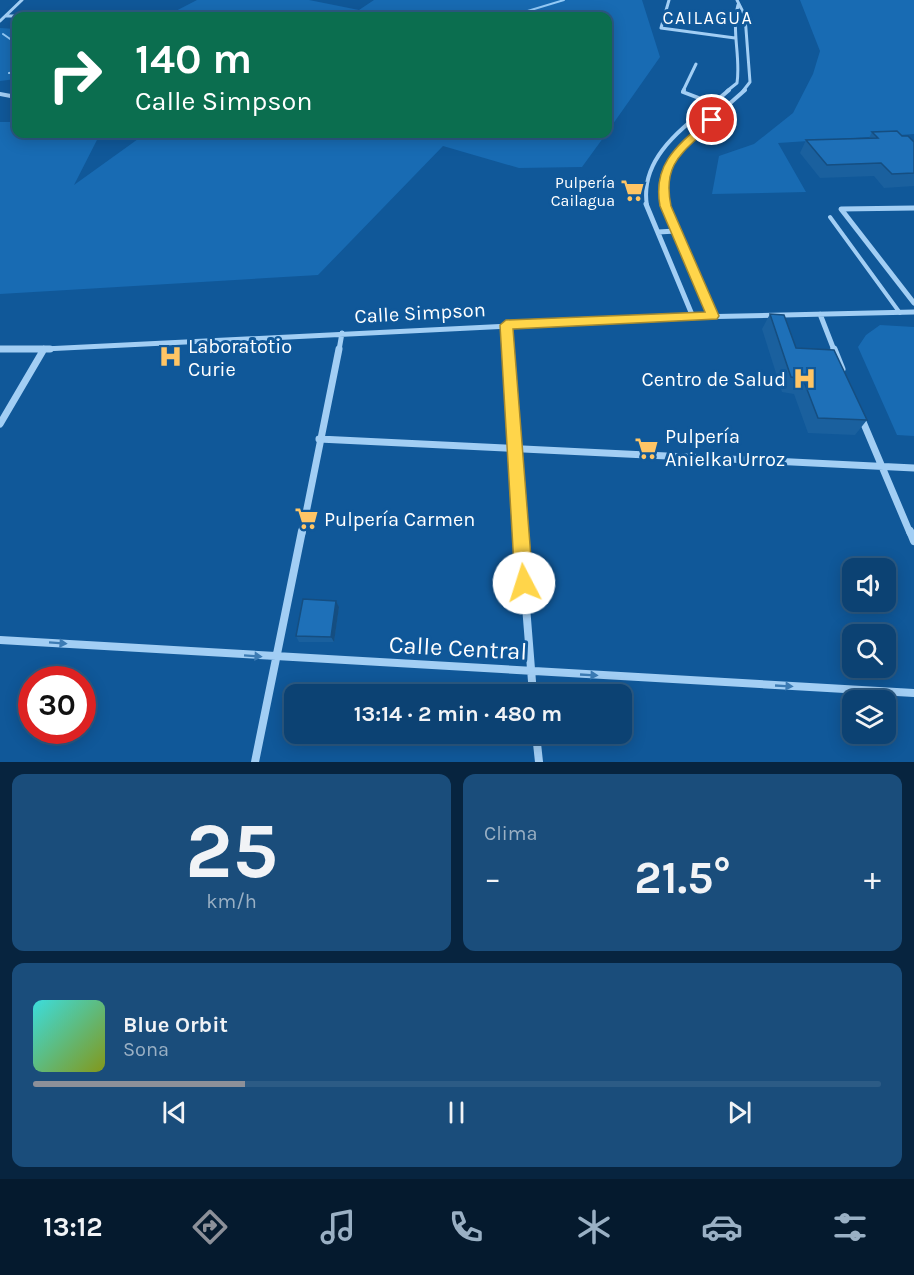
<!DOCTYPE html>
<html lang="es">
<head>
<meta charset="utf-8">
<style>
  body { margin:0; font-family:Karla,sans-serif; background:#1a4d7b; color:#f1f3f6; height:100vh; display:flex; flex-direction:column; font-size:22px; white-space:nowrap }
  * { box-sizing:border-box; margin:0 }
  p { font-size:20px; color:#9ab0c4 }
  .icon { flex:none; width:33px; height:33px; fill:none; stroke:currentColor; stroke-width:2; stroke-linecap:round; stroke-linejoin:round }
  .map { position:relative; height:762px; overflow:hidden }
  .panel { display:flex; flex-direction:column; gap:12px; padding:12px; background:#07243f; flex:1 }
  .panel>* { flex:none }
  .banner { position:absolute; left:12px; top:12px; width:600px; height:126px; border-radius:12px; box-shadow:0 3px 15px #0003,0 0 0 2px #2c5b85; background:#0b6e4f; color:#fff; overflow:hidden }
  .tools { position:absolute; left:842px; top:558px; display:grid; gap:12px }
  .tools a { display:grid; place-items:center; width:54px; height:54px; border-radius:12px; background:#0c4273; box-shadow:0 3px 15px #0003,0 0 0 2px #2c5b85; font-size:30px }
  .speed { position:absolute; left:18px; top:666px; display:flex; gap:12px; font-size:30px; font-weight:700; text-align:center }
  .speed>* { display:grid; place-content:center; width:78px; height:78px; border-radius:50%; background:#0c4273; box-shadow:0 3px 15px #0003,0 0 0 2px #2c5b85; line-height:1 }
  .speed .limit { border:9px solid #d22; background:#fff; color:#111 }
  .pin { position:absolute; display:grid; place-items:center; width:51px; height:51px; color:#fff; margin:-26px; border:3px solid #fff; border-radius:50%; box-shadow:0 2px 6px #0007 }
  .me { position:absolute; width:66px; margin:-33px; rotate:355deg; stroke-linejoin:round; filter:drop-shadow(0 0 4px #0008) }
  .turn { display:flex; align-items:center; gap:21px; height:126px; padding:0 24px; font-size:27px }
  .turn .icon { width:78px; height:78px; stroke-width:2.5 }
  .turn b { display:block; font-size:42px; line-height:51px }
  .big { font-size:45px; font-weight:700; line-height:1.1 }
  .panel .card { flex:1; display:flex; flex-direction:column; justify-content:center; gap:9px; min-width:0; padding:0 21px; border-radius:12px; background:#1a4d7b }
  .panel .dial { align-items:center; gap:0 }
  .dial b { font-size:78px; line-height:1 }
  .song { display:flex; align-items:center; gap:18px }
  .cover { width:72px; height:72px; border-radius:9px; background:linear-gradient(135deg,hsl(180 70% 55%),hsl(70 70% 35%)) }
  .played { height:6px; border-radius:3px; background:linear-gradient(90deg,#8c9099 25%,#2c5b85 25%) }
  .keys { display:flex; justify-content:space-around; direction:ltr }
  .heat { display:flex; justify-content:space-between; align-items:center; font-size:33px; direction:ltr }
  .panel .tiles { flex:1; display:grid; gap:12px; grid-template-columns:1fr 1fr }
  .card:last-child { grid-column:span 2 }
  .trip { position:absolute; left:284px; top:684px; width:348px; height:60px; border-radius:12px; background:#0c4273; box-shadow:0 3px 15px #0003,0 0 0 2px #2c5b85; font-weight:700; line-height:60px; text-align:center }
  .tabs { display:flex; height:96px; justify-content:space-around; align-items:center; background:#051a2e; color:#9ab0c4 }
  .tabs .icon { width:42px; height:42px }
  .tabs .current { color:#8c9099 }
  .tabs b { font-size:27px; color:#f1f3f6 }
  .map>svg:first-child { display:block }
  .green { fill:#186bb3 }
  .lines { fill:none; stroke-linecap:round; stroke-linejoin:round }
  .stream { stroke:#94cbf8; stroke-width:2 }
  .lane { stroke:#a2cef4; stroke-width:4 }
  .street-far4 { stroke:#a2cef4; stroke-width:3 }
  .street-far3 { stroke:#a2cef4; stroke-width:4 }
  .street-far2 { stroke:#a2cef4; stroke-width:5 }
  .street-far1 { stroke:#a2cef4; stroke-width:7 }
  .street { stroke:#a2cef4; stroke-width:8 }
  .wall { fill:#1a609e }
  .shaded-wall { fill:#154e81 }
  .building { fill:#1e70b8; stroke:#154e81; stroke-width:1.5 }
  .oneway { fill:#3c7bb4 }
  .route { fill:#ffd54a; stroke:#a68a30; stroke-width:1.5 }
  .labels { text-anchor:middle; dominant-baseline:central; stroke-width:6; stroke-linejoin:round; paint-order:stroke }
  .far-poi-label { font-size:16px; fill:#fff; stroke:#105899; text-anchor:end }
  .far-neighbourhood-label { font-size:18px; letter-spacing:1.5px; fill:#fff; stroke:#105899 }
  .street-label { font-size:20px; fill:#fff; stroke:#105899 }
  .poi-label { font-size:20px; fill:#fff; stroke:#105899; text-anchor:start }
  .near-street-label { font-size:24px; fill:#fff; stroke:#105899 }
</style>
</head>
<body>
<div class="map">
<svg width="914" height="762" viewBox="0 0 914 762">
  <rect width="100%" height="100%" fill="#105899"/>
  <path class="green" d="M197 0H309L359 10 374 0H642L660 57 608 131V16H166Z
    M800 0H914V134L778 143 806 192 712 194 719 156 754 144 793 113 813 74 820 51Z
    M0 28 16 29V79L0 81Z
    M0 122H16V134H93L99 136 74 185 145 134H606L582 167 519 168 443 146 318 275 0 294Z
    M880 325 914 327V436L897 435 858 347 866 335Z"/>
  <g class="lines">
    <path class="stream" d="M511 16 564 0
      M3 34 13 41 12 47 16 49
      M9 73 16 72"/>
    <path class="lane" d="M830 217 900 313"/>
    <path class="street-far4" d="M669 0 661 28 735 38
      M737 0 745 16 750 82 743 91
      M6 16H75
      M0 21 22 0
      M683 91 696 64
      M727 91 737 83C741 57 731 31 738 5"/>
    <path class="street-far3" d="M684 90 683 92 725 108
      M0 94 16 97
      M647 206C638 152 694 121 729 90
      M665 206C663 185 665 168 677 150L745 90"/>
    <path class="street-far2" d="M646 204 693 317
      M665 204 713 316
      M914 208 841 209 914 303
      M658 232 676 231
      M820 314 834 350
      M506 325 507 350
      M0 349H44L693 317 914 312
      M339 350 342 333"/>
    <path class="street-far1" d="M0 349H50
      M507 349 520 533
      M834 349 842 369
      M861 417 910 533
      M0 424 44 349
      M319 439 914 468
      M302 533 339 349"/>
    <path class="street" d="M520 531 533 694
      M910 531 914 541
      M0 640 914 693
      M536 734 539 762
      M255 762 302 531"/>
  </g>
  <path class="wall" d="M872 132 902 136 914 142V186L884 188 874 176 820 178 800 153 806 140 869 138Z
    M770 314 796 348 867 420 855 435 808 433 794 394 782 392 762 329Z
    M336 601 339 607 334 642H299L296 636Z"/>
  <path class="shaded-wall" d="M336 601 339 607 334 642 331 637Z"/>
  <path class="building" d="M897 131 902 136H908L914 142V173L892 174 881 163 827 165 806 140 878 138 872 132Z
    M770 314 784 315 796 348 834 350 867 420 818 418 803 379 791 377Z
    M303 599 336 601 331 637 296 636Z"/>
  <defs><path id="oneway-solid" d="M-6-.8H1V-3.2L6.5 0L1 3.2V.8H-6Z" transform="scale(1.5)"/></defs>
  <g class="oneway">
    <use href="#oneway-solid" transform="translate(58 643) rotate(4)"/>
    <use href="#oneway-solid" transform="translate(253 656) rotate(4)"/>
    <use href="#oneway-solid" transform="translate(589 675) rotate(3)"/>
    <use href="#oneway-solid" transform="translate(784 686) rotate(3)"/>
  </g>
  <path class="route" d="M709 118 716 120C689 150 661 158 671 206L719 316 717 319 513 329 533 583 530 589 524 591 518 589 515 583 500 325 506 320 705 312 660 206C652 163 679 144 709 118Z"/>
  <defs>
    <symbol id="supermarket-bare" viewBox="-9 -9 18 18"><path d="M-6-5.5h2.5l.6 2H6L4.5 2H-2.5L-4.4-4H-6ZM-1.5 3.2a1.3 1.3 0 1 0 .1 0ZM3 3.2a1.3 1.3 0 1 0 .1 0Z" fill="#ffc565" stroke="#105899" stroke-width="2.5" paint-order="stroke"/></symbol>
    <symbol id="hospital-bare" viewBox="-9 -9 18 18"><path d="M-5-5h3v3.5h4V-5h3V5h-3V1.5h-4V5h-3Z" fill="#ffc565" stroke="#105899" stroke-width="2.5" paint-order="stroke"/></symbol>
  </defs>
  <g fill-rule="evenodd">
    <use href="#supermarket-bare" x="616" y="174" width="33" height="33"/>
    <use href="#hospital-bare" x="154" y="340" width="33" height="33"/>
    <use href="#hospital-bare" x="788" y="362" width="33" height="33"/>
    <use href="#supermarket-bare" x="630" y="432" width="33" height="33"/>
    <use href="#supermarket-bare" x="290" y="502" width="33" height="33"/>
  </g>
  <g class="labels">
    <g class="far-poi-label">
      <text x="615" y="182">Pulpería<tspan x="615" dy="18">Cailagua</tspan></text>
    </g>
    <g class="far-neighbourhood-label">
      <text x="708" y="18">CAILAGUA</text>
    </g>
    <g class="street-label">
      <text transform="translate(420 313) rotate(-3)">Calle Simpson</text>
    </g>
    <g class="poi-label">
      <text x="188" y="346">Laboratotio<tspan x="188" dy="23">Curie</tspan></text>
      <text x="786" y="379" text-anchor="end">Centro de Salud</text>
      <text x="665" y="436">Pulpería<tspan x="665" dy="23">Anielka Urroz</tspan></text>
      <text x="324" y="519">Pulpería Carmen</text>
    </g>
    <g class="near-street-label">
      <text transform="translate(458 648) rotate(3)">Calle Central</text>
    </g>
  </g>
</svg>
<div class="tools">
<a><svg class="icon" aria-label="sound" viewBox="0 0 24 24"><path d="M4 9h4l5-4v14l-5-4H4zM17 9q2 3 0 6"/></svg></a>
<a><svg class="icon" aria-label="search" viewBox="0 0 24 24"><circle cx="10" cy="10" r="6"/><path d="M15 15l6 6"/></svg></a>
<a><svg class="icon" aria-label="layers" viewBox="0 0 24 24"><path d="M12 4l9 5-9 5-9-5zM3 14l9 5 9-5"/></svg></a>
</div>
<div class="speed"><div class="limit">30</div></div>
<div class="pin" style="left:712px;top:120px;background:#d93025"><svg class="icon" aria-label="arrive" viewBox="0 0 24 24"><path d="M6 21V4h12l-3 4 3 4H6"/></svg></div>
<svg class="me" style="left:524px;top:583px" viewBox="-20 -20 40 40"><circle r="19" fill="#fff"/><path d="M0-13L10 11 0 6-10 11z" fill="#ffd54a"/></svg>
<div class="trip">13:14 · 2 min · 480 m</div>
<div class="banner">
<div class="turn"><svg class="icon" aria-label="right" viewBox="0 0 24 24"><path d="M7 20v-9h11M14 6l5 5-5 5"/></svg><div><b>140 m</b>Calle Simpson</div></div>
</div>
</div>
<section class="panel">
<div class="tiles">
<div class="card dial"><b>25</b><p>km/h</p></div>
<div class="card"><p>Clima</p>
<div class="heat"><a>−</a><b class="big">21.5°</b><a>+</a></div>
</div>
<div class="card">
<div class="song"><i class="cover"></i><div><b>Blue Orbit</b><p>Sona</p></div></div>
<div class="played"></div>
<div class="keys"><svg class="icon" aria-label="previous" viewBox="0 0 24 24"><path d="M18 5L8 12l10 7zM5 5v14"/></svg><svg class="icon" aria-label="pause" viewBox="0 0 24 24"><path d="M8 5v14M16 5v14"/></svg><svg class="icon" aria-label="next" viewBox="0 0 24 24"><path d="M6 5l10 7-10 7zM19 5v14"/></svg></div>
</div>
</div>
</section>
<nav class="tabs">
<b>13:12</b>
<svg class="icon current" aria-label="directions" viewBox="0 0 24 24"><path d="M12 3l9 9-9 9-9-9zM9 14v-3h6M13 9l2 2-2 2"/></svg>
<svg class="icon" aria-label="music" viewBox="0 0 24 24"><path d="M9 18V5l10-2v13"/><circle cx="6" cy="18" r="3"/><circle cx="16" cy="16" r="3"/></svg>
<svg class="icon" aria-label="phone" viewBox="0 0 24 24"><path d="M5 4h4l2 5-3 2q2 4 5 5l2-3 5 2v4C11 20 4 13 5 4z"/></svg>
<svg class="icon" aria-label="climate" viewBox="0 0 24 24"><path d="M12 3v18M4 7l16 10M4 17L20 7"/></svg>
<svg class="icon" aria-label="car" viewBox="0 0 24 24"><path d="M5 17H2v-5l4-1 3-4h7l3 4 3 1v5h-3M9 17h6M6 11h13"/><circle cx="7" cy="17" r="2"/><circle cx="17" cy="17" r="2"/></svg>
<svg class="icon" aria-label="filters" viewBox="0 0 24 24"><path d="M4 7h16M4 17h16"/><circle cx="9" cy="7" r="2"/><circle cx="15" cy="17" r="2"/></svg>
</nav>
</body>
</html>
